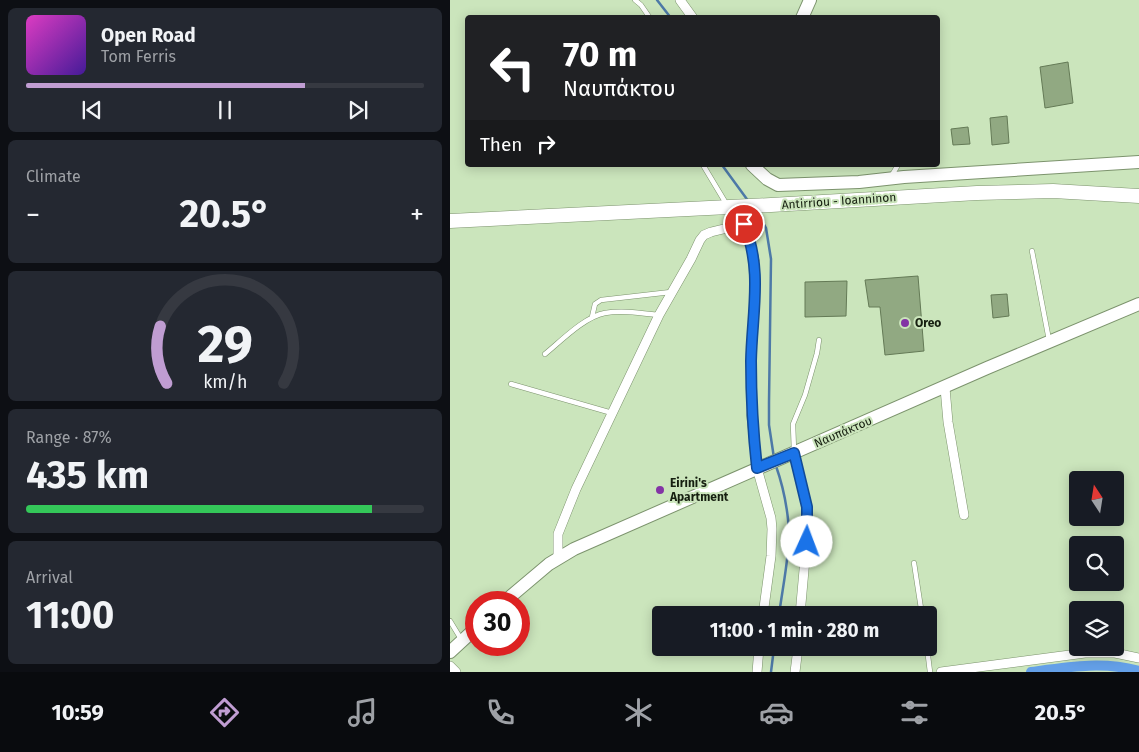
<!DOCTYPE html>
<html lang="en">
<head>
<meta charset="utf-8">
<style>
  body { margin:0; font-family:"Fira Sans",sans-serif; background:#242831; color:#f1f3f6; height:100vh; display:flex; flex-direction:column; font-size:19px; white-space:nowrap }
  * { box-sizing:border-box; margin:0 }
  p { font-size:16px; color:#9ea1a6 }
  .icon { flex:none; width:28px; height:28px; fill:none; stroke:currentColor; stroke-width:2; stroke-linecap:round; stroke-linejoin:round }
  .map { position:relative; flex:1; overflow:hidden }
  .drawer { display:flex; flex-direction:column; gap:8px; padding:8px; background:#0d0f14; width:450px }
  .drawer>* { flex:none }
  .guide { position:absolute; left:15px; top:15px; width:475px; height:152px; border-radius:5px; box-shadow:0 2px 12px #0003; background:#202124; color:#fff; overflow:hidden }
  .needle { width:32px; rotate:348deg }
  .fabs { position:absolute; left:619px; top:471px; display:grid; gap:10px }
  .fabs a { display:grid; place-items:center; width:55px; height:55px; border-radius:5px; background:#171b24; box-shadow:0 2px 12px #0003; font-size:25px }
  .speed { position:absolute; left:15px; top:591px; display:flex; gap:10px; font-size:25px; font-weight:700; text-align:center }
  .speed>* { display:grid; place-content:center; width:65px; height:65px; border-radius:50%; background:#171b24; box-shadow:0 2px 12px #0003; line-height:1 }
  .speed .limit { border:8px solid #d22; background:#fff; color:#111 }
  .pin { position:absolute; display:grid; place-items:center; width:42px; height:42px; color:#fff; margin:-21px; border:2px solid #fff; border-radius:50%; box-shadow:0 1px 5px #0007 }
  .me { position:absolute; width:55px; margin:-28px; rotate:2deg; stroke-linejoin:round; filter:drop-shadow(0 0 4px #0008) }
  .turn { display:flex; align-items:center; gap:18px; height:105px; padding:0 15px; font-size:22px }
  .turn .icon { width:65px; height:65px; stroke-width:2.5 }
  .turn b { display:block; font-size:35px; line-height:42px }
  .then { display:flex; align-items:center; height:48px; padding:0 15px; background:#0003; gap:10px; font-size:19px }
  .big { font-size:38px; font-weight:700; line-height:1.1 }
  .drawer .widget { flex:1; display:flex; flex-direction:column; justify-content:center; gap:8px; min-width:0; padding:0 18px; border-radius:8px; background:#242831 }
  .drawer .dial { align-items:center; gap:0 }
  .dial svg { height:130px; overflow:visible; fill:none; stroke:#363941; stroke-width:7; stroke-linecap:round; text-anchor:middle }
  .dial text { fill:#f1f3f6; stroke:none }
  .song { display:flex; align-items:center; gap:15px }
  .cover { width:60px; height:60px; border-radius:8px; background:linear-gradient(135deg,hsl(310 70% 55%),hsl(260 70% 35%)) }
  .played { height:5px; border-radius:2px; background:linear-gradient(90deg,#c09dd2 70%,#363941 70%) }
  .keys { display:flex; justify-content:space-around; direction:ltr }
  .heat { display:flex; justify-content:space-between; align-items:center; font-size:28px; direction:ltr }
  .charge { height:8px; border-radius:4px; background:linear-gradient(90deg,#34c759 87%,#363941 0) }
  .trip { position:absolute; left:202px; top:606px; width:285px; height:50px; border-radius:5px; background:#171b24; box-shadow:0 2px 12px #0003; font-weight:700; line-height:50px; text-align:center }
  .dock { display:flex; height:80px; justify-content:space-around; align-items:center; background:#090b0e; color:#9ea1a6 }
  .dock .icon { width:35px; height:35px }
  .dock .on { color:#c09dd2 }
  .dock b { font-size:22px; color:#f1f3f6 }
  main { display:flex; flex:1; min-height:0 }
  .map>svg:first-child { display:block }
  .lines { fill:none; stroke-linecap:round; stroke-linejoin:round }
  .stream { stroke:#4d79a7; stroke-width:2.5 }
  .canal { stroke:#64a0e8; stroke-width:10 }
  .building { fill:#91a982; stroke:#647a56 }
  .lane-casing { stroke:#7c936d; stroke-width:5.5 }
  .street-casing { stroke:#7c936d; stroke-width:10 }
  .secondary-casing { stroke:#7c936d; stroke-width:14 }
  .primary-casing { stroke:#7c936d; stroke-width:15 }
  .lane { stroke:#fff; stroke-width:4.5 }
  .street { stroke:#fff; stroke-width:9 }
  .secondary { stroke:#fff; stroke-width:12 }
  .primary { stroke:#fff; stroke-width:14 }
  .route-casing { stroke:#114b97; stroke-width:12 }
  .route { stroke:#1a73e8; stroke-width:9 }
  .poi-dot { fill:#8334a5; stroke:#cbe5bc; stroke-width:2 }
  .labels { text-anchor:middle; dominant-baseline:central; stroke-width:4; stroke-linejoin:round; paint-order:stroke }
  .street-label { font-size:12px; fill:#161f10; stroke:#cbe5bc }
  .poi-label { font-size:12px; font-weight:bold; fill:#161f10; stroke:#cbe5bc; text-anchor:start }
</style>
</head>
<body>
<main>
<section class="drawer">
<div class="widget">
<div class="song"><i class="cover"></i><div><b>Open Road</b><p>Tom Ferris</p></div></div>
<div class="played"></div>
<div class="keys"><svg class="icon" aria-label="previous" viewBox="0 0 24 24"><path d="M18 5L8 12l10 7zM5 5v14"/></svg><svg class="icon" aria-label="pause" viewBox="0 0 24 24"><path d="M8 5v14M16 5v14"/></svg><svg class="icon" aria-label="next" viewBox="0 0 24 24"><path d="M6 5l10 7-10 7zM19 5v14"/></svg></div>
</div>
<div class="widget"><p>Climate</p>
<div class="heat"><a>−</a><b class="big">20.5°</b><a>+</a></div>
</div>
<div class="widget dial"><svg viewBox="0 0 100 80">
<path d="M14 69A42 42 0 1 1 86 69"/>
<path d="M14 69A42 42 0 0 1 10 34" stroke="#c09dd2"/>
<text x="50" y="56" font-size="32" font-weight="700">29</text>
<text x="50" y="72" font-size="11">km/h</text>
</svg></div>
<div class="widget"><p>Range · 87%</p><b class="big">435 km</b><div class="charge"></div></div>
<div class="widget"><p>Arrival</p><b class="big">11:00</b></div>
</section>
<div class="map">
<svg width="689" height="672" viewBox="0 0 689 672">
  <rect width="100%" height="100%" fill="#cbe5bc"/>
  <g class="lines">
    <path class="stream" d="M207 0 221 18
      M272 165 299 202
      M306 210 316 228 321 259 319 402V425L324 458
      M326 466C332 483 336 501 338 519 341 550 333 584 329 615
      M321 672 324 648"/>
    <path class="canal" d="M581 672C618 667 653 661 689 671"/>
  </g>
  <path class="building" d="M618 62 623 103 595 108 590 67Z
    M557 116 559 143 542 145 540 118Z
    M518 127 520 144 503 145 501 129Z
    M468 276 474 351 435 355 430 307H419L415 280Z
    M397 281 396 316 355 317V282Z
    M557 294 559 316 543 318 541 295Z"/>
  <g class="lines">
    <defs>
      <path id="lane" d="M185 0 191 5 200 18
        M253 165 277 205
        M442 175 448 165
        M582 251 599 340
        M142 317 145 304 151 300 221 292
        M95 354C111 341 134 317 155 313 172 310 191 313 209 315
        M61 384 162 413
        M344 451 343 424 355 395 367 353 369 340
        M464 563 472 615
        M0 621 11 639
        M477 648 480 672"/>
      <path id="street" d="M230 0 243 18
        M286 207 299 237 305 263V300L301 360V411L307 468 321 518 322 529 321 556 313 615
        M495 388 498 422 514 515
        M344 453 357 507 358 525 350 615
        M108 557V534L126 489 209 315 241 259 250 240 254 235 261 232 294 224
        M0 666 6 672
        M307 672 309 648
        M345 672 348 648
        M491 672 635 653H665L689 658"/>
      <path id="secondary" d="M352 18 360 0
        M302 165 317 179 328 185 409 182 454 177 689 162
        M54 602 99 564 124 549 537 368 689 304
        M0 652 26 628"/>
      <path id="primary" d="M0 221 321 205 527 193 603 191 689 196"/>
    </defs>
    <use href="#lane" class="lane-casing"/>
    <use href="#street" class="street-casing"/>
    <use href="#secondary" class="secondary-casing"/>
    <use href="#primary" class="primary-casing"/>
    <use href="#lane" class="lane"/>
    <use href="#street" class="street"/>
    <use href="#secondary" class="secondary"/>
    <use href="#primary" class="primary"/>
  </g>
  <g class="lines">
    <defs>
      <path id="route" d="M294 224C313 270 302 313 301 361 301 397 303 432 307 468L344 453 357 507V542"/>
    </defs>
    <use href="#route" class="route-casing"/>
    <use href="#route" class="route"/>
  </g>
  <g class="poi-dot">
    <circle cx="455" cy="323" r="5"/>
    <circle cx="210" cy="490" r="5"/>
  </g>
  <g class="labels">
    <g class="street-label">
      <text transform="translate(389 201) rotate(-4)">Antirriou - Ioanninon</text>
      <text transform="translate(393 432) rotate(-23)">Ναυπάκτου</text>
    </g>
    <g class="poi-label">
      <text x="465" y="323">Oreo</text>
      <text x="220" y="483">Eirini's<tspan x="220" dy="14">Apartment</tspan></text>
    </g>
  </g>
</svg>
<div class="fabs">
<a><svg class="needle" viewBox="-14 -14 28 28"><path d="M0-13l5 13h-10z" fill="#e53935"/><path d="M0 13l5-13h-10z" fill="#9ea1a6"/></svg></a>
<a><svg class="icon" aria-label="search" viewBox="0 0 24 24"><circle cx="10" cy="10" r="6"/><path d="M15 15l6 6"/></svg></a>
<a><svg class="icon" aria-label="layers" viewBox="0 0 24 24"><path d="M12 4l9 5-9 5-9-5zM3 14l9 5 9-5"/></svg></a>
</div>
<div class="speed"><div class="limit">30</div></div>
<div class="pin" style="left:294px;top:224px;background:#d93025"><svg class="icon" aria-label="arrive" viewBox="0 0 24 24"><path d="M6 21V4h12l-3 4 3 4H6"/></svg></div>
<svg class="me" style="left:357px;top:542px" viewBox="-20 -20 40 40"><circle r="19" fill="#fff"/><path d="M0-13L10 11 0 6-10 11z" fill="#1a73e8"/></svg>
<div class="trip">11:00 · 1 min · 280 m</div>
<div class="guide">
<div class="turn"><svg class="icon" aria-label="left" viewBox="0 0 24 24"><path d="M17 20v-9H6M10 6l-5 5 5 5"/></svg><div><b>70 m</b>Ναυπάκτου</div></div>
<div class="then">Then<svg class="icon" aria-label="right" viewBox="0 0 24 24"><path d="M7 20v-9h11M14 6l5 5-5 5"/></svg></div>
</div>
</div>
</main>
<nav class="dock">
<b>10:59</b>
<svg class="icon on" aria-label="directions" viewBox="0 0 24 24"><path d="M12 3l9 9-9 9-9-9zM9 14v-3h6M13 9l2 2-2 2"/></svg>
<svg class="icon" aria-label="music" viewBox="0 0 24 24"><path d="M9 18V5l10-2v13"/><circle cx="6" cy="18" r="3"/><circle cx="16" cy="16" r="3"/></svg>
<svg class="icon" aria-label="phone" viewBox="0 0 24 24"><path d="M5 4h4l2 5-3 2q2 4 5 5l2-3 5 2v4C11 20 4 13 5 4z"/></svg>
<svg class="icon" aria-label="climate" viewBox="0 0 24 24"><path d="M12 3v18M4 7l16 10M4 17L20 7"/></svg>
<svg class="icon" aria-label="car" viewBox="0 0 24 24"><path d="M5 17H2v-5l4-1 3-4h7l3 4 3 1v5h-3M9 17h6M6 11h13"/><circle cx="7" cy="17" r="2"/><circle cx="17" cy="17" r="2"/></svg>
<svg class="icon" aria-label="filters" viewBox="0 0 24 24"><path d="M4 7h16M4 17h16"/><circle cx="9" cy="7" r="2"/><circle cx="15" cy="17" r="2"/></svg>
<b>20.5°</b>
</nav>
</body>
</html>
